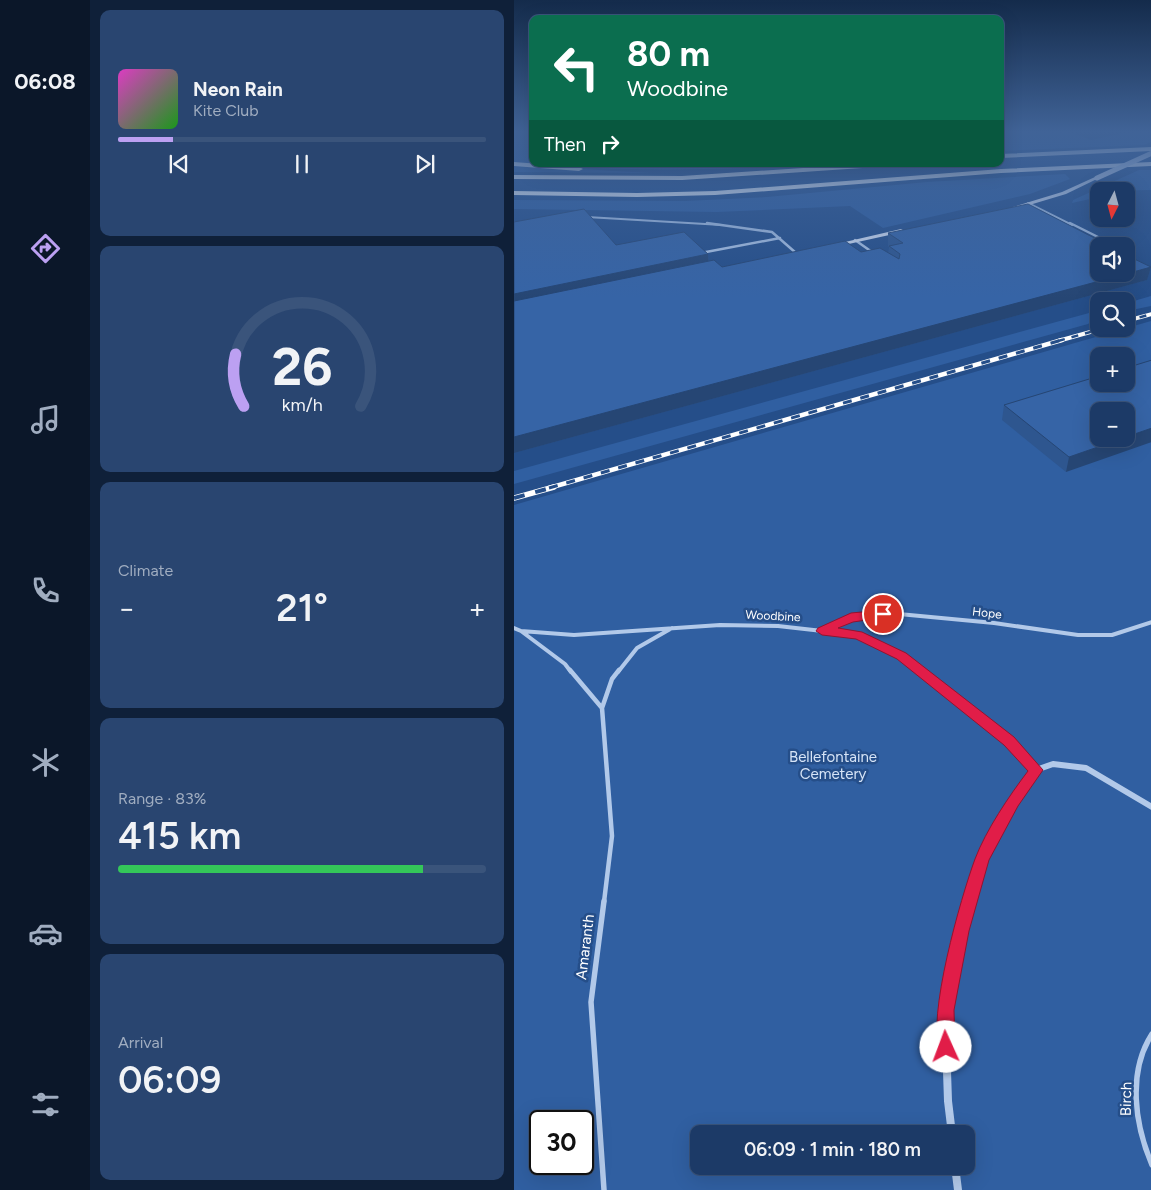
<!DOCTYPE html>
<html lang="en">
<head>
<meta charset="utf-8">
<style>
  body { margin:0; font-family:Figtree,sans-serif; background:#294570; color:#f1f3f6; height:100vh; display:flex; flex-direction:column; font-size:19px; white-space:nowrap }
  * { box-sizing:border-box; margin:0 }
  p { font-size:16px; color:#a0adc0 }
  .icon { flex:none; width:28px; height:28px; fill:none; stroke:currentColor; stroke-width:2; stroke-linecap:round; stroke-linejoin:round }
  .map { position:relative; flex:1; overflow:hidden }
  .drawer { display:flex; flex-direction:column; gap:10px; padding:10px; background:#0f2039; width:424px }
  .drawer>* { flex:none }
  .hud { position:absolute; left:15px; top:15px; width:475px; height:152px; border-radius:10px; box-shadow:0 5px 20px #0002,0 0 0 1px #3a547b; background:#0b6e4f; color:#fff; overflow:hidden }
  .needle { width:32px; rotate:186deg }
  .fabs { position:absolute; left:576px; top:182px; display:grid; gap:10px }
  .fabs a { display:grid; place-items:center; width:45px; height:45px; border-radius:10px; background:#1c3a67; box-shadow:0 5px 20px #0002,0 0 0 1px #3a547b; font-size:25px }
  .speed { position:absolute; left:15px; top:1110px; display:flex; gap:10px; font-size:25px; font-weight:700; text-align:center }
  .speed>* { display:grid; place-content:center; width:65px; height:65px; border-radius:50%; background:#1c3a67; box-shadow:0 5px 20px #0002,0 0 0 1px #3a547b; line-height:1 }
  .speed .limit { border:2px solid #111; border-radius:8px; background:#fff; color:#111 }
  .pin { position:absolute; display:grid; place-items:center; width:42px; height:42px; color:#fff; margin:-21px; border:2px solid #fff; border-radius:50%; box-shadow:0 1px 5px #0007 }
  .me { position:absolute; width:55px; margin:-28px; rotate:358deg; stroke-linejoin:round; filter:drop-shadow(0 0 4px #0008) }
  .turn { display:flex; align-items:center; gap:18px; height:105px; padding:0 15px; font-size:22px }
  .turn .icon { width:65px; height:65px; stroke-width:2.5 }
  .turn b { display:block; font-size:35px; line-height:42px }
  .then { display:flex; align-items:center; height:48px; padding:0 15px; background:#0003; gap:10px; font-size:19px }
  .big { font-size:38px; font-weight:600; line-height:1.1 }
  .drawer .widget { flex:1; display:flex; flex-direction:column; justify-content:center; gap:8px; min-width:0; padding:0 18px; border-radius:10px; background:#294570 }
  .drawer .dial { align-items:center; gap:0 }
  .dial svg { height:130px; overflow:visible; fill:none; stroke:#3a547b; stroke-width:7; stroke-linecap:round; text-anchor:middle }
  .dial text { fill:#f1f3f6; stroke:none }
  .song { display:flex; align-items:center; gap:15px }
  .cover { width:60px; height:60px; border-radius:8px; background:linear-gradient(135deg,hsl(310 70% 55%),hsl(120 70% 35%)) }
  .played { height:5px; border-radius:2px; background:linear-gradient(90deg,#bca0f2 15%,#3a547b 15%) }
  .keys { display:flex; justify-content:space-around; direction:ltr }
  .heat { display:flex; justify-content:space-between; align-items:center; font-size:28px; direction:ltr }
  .charge { height:8px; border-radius:4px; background:linear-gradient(90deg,#34c759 83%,#3a547b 0) }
  .trip { position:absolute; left:176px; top:1125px; width:285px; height:50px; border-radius:10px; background:#1c3a67; box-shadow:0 5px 20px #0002,0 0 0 1px #3a547b; font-weight:600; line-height:50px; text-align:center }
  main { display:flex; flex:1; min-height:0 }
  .menu { display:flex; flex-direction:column; width:90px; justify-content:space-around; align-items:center; background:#0b1729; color:#a0adc0 }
  .menu .icon { width:35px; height:35px }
  .menu .current { color:#bca0f2 }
  .menu b { font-size:22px; color:#f1f3f6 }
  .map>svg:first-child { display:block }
  .green { fill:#305fa1; fill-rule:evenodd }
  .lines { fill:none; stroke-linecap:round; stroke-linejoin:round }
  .lane-far4 { stroke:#b2c9e9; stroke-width:2 }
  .lane-far3 { stroke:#b2c9e9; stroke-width:2.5 }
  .lane-far2 { stroke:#b2c9e9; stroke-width:4 }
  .lane-far1 { stroke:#b2c9e9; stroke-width:4.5 }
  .lane { stroke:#b2c9e9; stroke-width:5.5 }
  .street-far1 { stroke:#b2c9e9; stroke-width:6 }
  .street { stroke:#b2c9e9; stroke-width:8 }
  .secondary { fill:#dde7f8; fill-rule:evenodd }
  .highway { fill:#fff; fill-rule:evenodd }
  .rail-far2-casing { stroke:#fff; stroke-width:4 }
  .rail-far1-casing { stroke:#fff; stroke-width:4.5 }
  .rail-casing { stroke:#fff; stroke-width:5.5 }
  .rail-far2 { stroke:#254e89; stroke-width:2.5; stroke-dasharray:7; stroke-linecap:butt }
  .rail-far1 { stroke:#254e89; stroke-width:3; stroke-dasharray:9; stroke-linecap:butt }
  .rail { stroke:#254e89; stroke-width:4; stroke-dasharray:11; stroke-linecap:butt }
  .secondary-bridge { stroke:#dde7f8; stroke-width:5 }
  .wall { fill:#2e568f }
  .shaded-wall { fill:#264674 }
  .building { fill:#3664a6; stroke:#264674 }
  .route { fill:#e11d48; stroke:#92132f }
  .labels { text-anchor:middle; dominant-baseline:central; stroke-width:5; stroke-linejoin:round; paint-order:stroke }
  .street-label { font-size:12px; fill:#fff; stroke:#254e89 }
  .near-park-label { font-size:15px; fill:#d6e4f7; stroke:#254e89 }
  .near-street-label { font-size:15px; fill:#fff; stroke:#254e89 }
</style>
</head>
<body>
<main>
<nav class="menu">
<b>06:08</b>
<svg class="icon current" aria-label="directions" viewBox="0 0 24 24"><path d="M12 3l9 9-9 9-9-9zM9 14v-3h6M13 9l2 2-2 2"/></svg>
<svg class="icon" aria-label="music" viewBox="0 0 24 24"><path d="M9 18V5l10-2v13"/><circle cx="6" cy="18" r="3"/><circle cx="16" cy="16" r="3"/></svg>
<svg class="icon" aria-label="phone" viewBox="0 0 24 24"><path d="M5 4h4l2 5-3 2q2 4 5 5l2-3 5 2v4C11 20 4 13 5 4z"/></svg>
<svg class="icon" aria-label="climate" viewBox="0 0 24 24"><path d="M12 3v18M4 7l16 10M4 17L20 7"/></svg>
<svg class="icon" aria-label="car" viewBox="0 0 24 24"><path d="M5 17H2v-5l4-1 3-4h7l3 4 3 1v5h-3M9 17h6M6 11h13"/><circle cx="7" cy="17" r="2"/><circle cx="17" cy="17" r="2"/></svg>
<svg class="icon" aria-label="filters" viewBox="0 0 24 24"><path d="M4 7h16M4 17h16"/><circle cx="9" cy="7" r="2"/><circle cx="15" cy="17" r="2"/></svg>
</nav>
<section class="drawer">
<div class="widget">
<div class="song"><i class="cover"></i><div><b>Neon Rain</b><p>Kite Club</p></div></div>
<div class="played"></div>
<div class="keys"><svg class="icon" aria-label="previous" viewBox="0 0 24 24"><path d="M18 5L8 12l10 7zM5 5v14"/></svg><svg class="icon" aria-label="pause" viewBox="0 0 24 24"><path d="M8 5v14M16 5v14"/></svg><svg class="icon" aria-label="next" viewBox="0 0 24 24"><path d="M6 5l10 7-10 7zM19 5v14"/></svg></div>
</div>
<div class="widget dial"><svg viewBox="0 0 100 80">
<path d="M14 69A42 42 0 1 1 86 69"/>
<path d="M14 69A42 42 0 0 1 9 37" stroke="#bca0f2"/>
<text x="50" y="56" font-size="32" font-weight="700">26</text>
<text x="50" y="72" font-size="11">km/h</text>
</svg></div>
<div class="widget"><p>Climate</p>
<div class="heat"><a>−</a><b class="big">21°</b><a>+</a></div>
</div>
<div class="widget"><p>Range · 83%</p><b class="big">415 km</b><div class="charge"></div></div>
<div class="widget"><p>Arrival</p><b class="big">06:09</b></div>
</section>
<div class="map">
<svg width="638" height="1190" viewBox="0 0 638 1190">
  <rect width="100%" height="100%" fill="#254e89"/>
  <path class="green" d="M0 131H19V164H315C209 170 107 173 0 162Z
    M486 131H553L577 140 619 131H637V142L630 145 486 151Z
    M0 165 136 173 0 172Z
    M625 170H637V190L585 191V197L558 203 559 200Z
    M551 174 556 179 516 194 369 228 336 206 203 212 0 209V200L171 201 253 197 413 182Z
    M637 296V306L613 311V303Z
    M575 313 580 319 574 324 0 484V471Z
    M637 321V1190H0V505ZM585 356H612V384H585ZM585 411H612V439H585ZM26 1121H69V1164H26ZM185 1134H452V1166H185Z"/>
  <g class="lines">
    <path class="lane-far4" d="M514 203 558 225
      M73 217 208 225"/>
    <path class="lane-far3" d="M193 223 258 232 282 253
      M556 223 602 246
      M341 240 358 252
      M192 252 266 238"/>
    <path class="lane-far2" d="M0 628 7 631 60 635 206 625 264 626 344 635 388 656 408 672
      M7 631 51 664 57 672
      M308 631 337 618 385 614 480 623 564 635H598L638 622
      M104 672 123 648 158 628"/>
    <path class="lane-far1" d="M56 670 88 708 98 836 90 902
      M406 670 495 741 522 770
      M88 708 98 679 105 670"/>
    <path class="lane" d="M90 901 77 1002 90 1190
      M638 1034C613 1073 621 1125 638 1165"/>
    <path class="street-far1" d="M456 902 468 859 499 802 522 770 539 764 572 768 638 807"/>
    <path class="street" d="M438 1134 434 1101 431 1011 456 901
      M441 1166 444 1190"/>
    <path class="secondary" d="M581 177 585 178 552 194 502 209 499 207 548 192Z
      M387 229 389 230V232L321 247 318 245Z"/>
    <path class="highway" d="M638 147V151L486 158V154Z
      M0 162 65 167 69 169 65 171 0 166Z
      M638 162V166L487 173 201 195 123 197 0 195V191L123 193 201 191 487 169Z
      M349 164H382L378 166 168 180 0 179V175L168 176Z"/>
    <defs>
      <path id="rail-far2" d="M612 321 638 314
        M544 341 587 329"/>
      <path id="rail-far1" d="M35 488 548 340"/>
      <path id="rail" d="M0 498 40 487"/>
    </defs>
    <use href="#rail-far2" class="rail-far2-casing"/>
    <use href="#rail-far1" class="rail-far1-casing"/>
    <use href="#rail" class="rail-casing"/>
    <use href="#rail-far2" class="rail-far2"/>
    <use href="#rail-far1" class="rail-far1"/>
    <use href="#rail" class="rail"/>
    <path class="secondary-bridge" d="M583 178 638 153"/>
  </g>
  <path class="wall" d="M374 233 637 267 633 280 0 453 102 245 194 254 195 261 208 267 347 252 374 253 375 247 374 246Z
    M638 360 552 472 488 420 490 405Z"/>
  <path class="shaded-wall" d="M194 254 195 267 0 308V294Z
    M637 267 633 280 0 453V437Z
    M638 428V442L552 472 555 457 607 439H612V437Z"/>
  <path class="building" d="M514 204 596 246H585V274H612L0 437V301L200 260 208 267 331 241 347 252 366 248 385 259 386 254 375 246 389 243 374 233Z
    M70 209 102 245 170 232 194 254 0 294V222Z
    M612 255 637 267 612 274Z
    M638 360V428L612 437V411H585V439H607L555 457 490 405 585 376V384H612V368Z"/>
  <linearGradient id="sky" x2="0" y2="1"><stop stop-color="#142b4b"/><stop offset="0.44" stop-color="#406397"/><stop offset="1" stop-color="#406397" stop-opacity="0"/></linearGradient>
  <rect width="638" height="298" fill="url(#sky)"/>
  <path class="route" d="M369 610 375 614 373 617 339 622 324 628 348 632 392 653 500 737 529 770 504 806 475 860 455 931 440 1010 441 1047 439 1053 432 1056 426 1053C412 1018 447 897 461 859 472 830 495 796 514 771L490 745 383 659 342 639 308 635 302 631 304 628 337 613Z"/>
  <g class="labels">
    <g class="street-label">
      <text transform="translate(473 613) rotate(7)">Hope</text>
      <text transform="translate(259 616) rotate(3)">Woodbine</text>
    </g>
    <g class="near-park-label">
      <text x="319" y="757">Bellefontaine<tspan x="319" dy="17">Cemetery</tspan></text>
    </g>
    <g class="near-street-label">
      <text transform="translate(71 947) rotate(-83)">Amaranth</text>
      <text transform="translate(612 1099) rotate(-89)">Birch</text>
    </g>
  </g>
</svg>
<div class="fabs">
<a><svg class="needle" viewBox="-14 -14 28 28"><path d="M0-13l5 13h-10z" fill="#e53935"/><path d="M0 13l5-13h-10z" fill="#a0adc0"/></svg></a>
<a><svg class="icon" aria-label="sound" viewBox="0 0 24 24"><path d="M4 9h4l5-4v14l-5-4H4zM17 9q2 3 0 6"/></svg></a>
<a><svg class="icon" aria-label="search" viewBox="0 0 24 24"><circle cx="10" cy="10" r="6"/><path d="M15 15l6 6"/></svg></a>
<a>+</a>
<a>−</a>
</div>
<div class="speed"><div class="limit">30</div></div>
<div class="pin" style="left:369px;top:614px;background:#d93025"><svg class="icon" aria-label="arrive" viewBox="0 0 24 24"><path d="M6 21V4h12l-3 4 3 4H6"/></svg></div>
<svg class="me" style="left:432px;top:1047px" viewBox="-20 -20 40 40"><circle r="19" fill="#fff"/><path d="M0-13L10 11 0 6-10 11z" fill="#e11d48"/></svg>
<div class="trip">06:09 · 1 min · 180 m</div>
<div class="hud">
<div class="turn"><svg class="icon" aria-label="left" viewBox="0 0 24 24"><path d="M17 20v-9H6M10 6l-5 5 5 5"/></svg><div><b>80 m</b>Woodbine</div></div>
<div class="then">Then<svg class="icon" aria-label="right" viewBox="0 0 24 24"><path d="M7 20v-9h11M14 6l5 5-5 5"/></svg></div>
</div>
</div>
</main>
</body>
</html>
